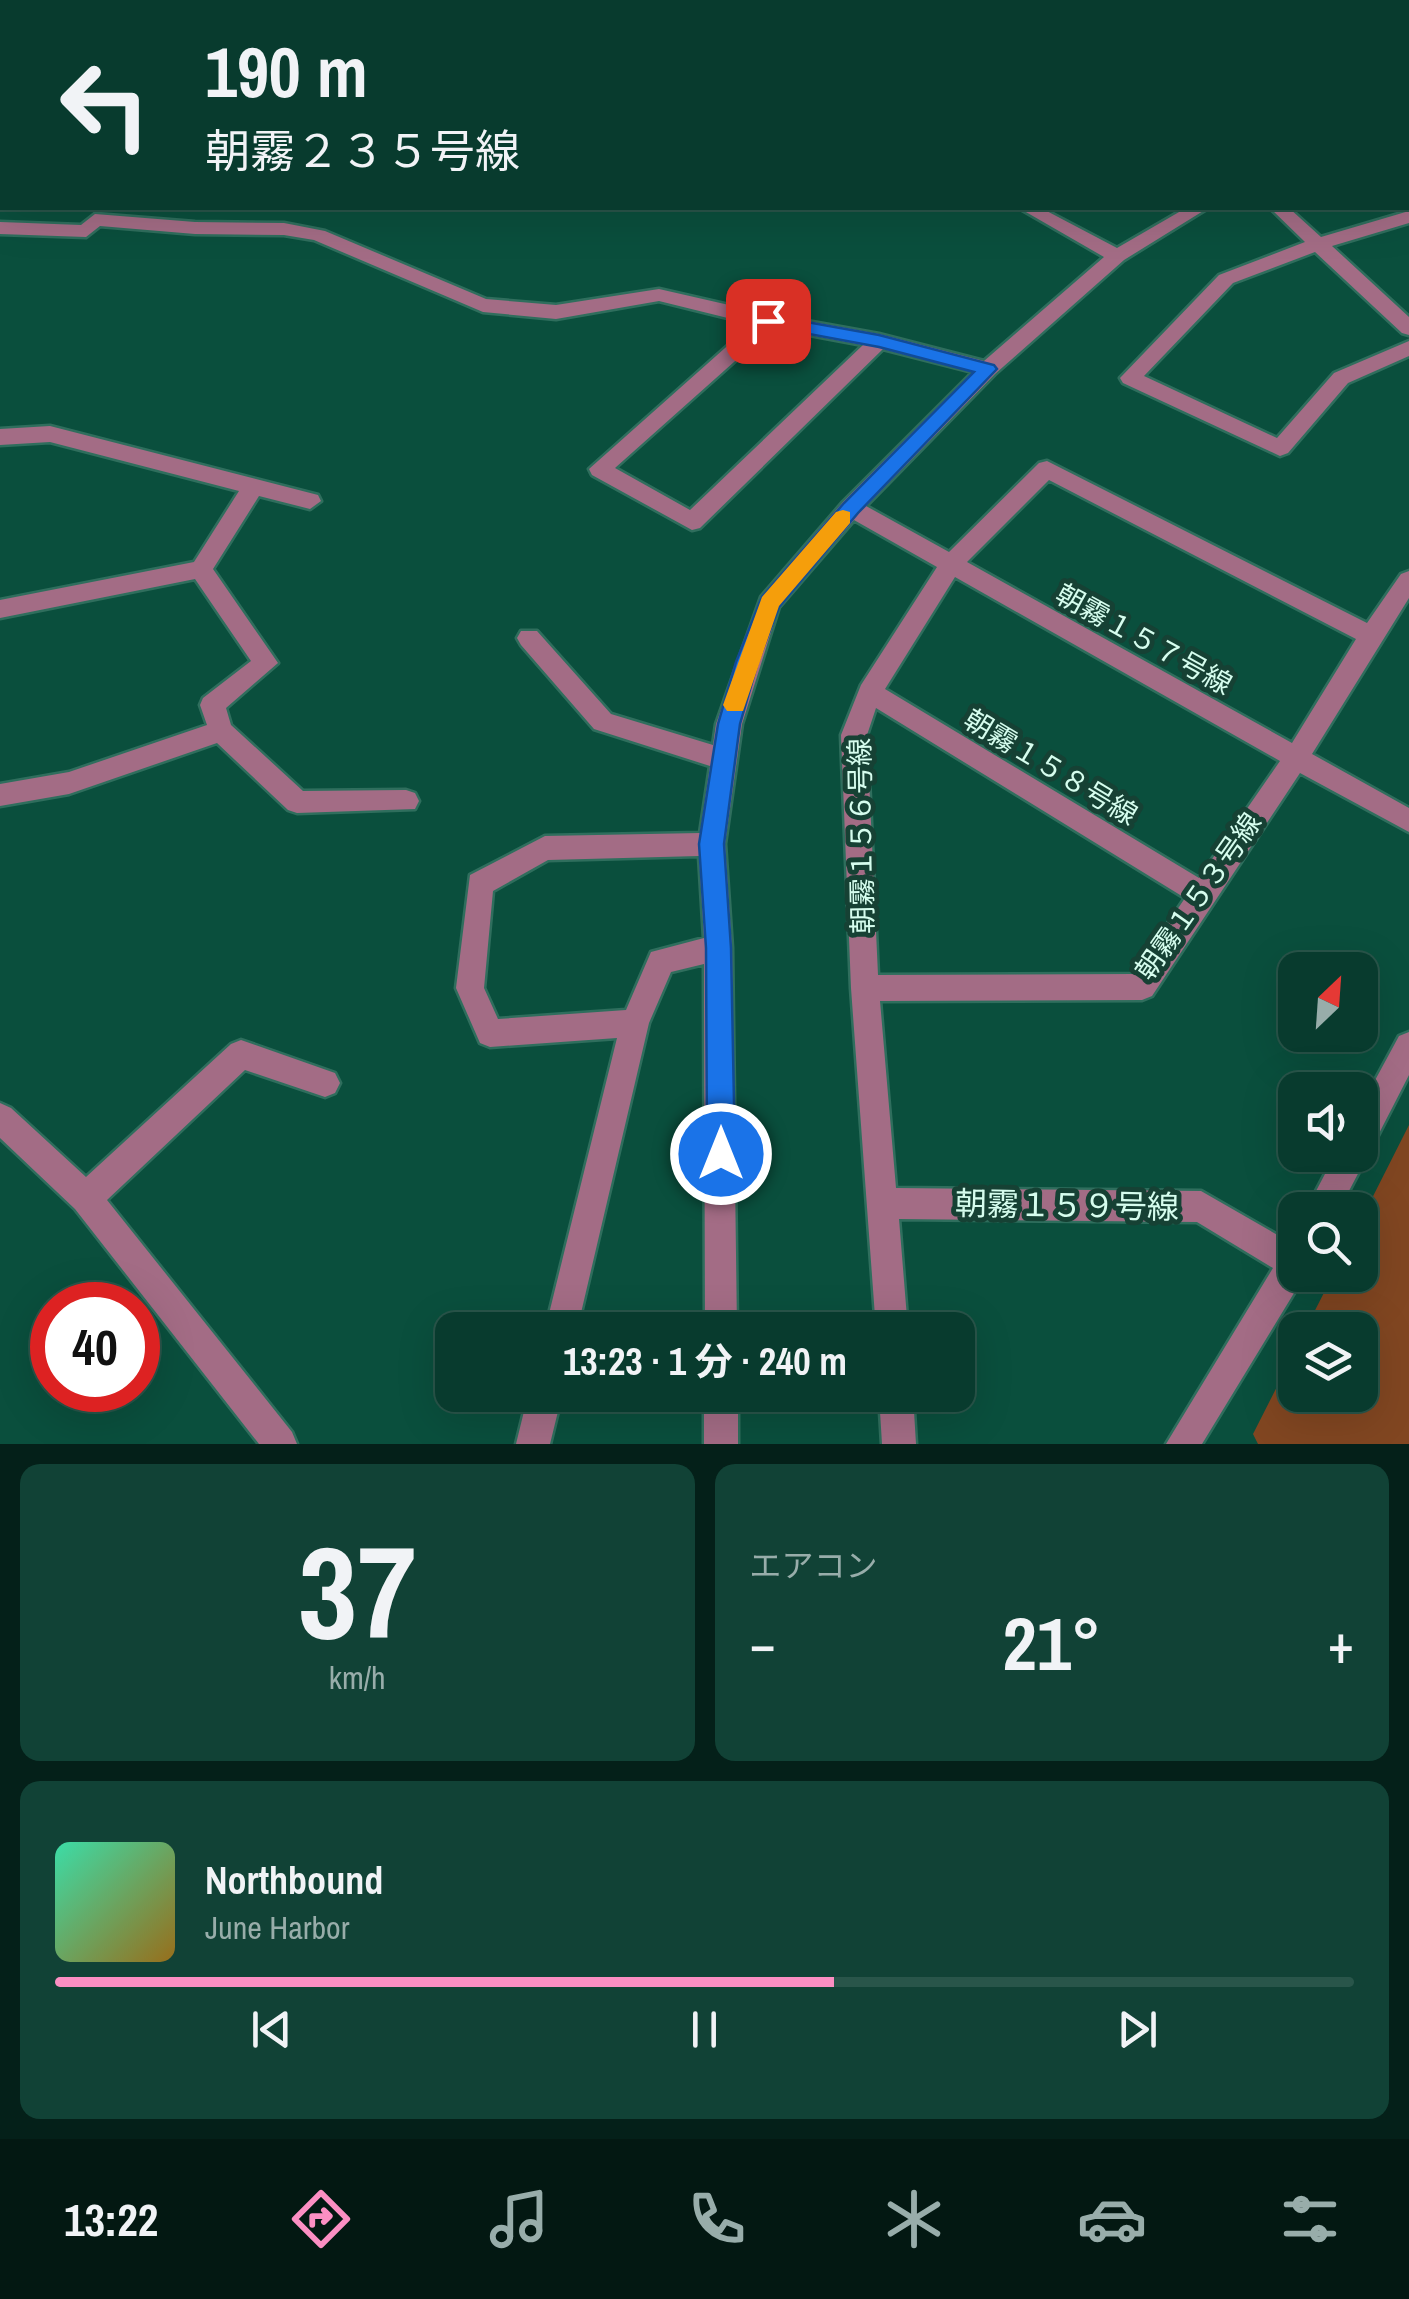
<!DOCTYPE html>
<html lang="ja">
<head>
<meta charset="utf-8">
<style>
  body { margin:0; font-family:"Archivo Narrow","Noto Sans JP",sans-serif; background:#114236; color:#f1f3f6; height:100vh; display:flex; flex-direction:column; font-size:38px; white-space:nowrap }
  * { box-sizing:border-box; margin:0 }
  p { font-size:32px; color:#98adaa }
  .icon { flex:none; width:55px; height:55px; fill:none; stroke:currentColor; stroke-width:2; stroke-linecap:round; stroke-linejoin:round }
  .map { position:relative; height:1444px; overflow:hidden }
  .panel { display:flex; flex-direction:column; gap:20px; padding:20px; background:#042019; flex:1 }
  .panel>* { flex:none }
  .guide { position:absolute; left:0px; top:0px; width:1410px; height:210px; box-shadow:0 10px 40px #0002,0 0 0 2px #29554a; background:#083b2e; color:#f1f3f6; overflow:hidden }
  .needle { width:65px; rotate:25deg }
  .fabs { position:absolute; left:1278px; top:952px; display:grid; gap:20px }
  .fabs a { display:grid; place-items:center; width:100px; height:100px; border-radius:20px; background:#083b2e; box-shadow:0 10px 40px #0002,0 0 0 2px #29554a; font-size:50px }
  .speed { position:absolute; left:30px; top:1282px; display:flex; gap:20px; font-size:50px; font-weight:700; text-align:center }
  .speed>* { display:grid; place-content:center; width:130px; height:130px; border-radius:50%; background:#083b2e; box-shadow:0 10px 40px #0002,0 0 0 2px #29554a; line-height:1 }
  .speed .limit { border:15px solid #d22; background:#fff; color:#111 }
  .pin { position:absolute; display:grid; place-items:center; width:85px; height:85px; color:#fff; margin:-42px; border-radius:20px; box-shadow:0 5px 15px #0006 }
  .me { position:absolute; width:110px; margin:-55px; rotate:0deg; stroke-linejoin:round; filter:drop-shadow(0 0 8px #0008) }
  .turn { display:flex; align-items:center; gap:35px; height:210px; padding:0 40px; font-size:45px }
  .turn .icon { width:130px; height:130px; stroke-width:2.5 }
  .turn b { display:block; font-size:70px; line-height:85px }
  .big { font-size:75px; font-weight:700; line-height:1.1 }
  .panel .tile { flex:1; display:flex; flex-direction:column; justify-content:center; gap:15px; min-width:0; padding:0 35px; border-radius:20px; background:#114236 }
  .panel .dial { align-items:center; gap:0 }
  .dial b { font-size:130px; line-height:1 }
  .song { display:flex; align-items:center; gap:30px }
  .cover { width:120px; height:120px; border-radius:15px; background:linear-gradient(135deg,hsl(160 70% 55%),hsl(40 70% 35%)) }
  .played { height:10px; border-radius:5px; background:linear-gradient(90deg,#fc8fc3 60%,#29554a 60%) }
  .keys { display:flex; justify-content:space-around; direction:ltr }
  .heat { display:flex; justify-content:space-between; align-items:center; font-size:55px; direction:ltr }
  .panel .tiles { flex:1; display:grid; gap:20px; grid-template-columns:1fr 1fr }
  .tile:last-child { grid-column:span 2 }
  .trip { position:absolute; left:435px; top:1312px; width:540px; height:100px; border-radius:20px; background:#083b2e; box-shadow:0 10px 40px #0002,0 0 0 2px #29554a; font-weight:700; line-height:100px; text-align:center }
  .tabs { display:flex; height:160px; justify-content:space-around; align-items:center; background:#031812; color:#98adaa }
  .tabs .icon { width:70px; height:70px }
  .tabs .selected { color:#fc8fc3 }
  .tabs b { font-size:45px; color:#f1f3f6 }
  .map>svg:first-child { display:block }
  .green { fill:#814621 }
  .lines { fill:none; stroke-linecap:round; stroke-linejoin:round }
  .minor-casing { stroke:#2f6e5d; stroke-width:5 }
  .minor { fill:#a36c85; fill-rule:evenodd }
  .route { fill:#1a73e8; stroke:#114b97; stroke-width:2.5 }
  .slow { fill:#f59e0b }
  .labels { text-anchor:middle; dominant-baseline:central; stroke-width:10; stroke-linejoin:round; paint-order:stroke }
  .street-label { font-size:28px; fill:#d6fdee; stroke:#164134 }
  .near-street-label { font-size:32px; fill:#d6fdee; stroke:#164134 }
</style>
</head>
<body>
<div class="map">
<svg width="1409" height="1444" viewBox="0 0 1409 1444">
  <rect width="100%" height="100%" fill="#0a4f3d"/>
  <path class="green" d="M1409 1125V1444H1258L1253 1434 1295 1351V1395H1360V1330H1305L1333 1275H1360V1222Z"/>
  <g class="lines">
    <defs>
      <path id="minor" d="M135 0H156L157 2H137Z
        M254 0H277L278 2H256Z
        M423 0H441L442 2H425Z
        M482 0H499L500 2H484Z
        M652 0H669L670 2H654Z
        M885 0H901L902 2H886Z
        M1409 22V33H1408V22Z
        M1408 139H1409V149H1408Z
        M1019 208H1041L1117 248 1186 208H1208L1124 260 995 374 866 506 949 552 1039 463 1047 461 1367 623 1401 574 1409 571V598L1312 754 1409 808V832L1300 773 1152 996 1142 1000 880 1001 896 1188 1201 1191 1295 1245V1275H1305L1202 1444H1166L1273 1268 1197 1222 899 1219 908 1330H876L851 988 841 735 861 685 937 567 854 520 779 607 742 724 725 844 732 948 737 1330H705L704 964 671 972 649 1023 577 1330H545L617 1038 490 1047 480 1043 456 988 470 875 545 836 700 833 710 766 594 729 521 645 517 638 521 631H537L611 714 713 745 716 724 761 597 843 502 973 372 883 349 700 528 692 530 592 475 589 469 752 324 659 301 556 319 483 312 314 240 284 235 195 234 100 226 86 237 0 234V222L81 225 95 214 195 222 284 223 325 231 486 299 556 305 659 289 768 314 879 334 984 361 1104 257ZM772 328 863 345 690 510 615 468ZM1049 480 1356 639 1292 743 967 562ZM955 577 1280 761 1199 878 885 689ZM876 708 1185 898 1134 974 878 975 867 735ZM699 856 704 938 651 952 626 1010 498 1019 484 988 493 891 548 860Z
        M1270 208H1289L1321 237 1409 211V223L1332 246 1409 317V335L1402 333 1315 252 1233 283 1144 376 1277 438 1334 373 1409 341V356L1348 383 1288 453 1280 456 1123 383 1120 378 1219 275 1305 242Z
        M50 426 318 495 321 501 310 509 259 496 213 569 278 663 226 708 231 725 303 791 406 790 415 793 419 801 415 809 297 813 288 810 217 743 69 794 0 806V784L69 772 207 725 200 705 203 698 251 661 195 579 0 618V600L194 562 239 491 50 442 0 445V429Z
        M1409 1032V1075L1371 1149 1365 1151 1362 1166 1339 1210H1306L1335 1155H1360V1108L1399 1036Z
        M241 1040 335 1073 340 1083 335 1093 325 1097 245 1070 107 1200 292 1432 297 1444H259L75 1209 0 1138V1103L11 1108 86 1177 231 1044Z
        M528 1395H562L550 1444H516Z
        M704 1395H738V1444H704Z
        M879 1395H913L916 1444H882Z"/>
    </defs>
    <use href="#minor" class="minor-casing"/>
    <use href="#minor" class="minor"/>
  </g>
  <path class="route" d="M768 315 879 335 994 365 997 369 858 513 779 607 758 662 740 724 724 844 731 948 735 1154 731 1164 721 1168 711 1164 707 1154 706 948 699 844 718 724 736 662 762 597 844 503 974 372 879 347 761 325V316Z"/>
  <path class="slow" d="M843 510 850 512V523L779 606 743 711H727L723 705 762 597 836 512Z"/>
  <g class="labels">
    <g class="street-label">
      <text transform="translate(1144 639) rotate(29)">朝霧１５７号線</text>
      <text transform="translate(1051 767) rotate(31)">朝霧１５８号線</text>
      <text transform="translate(861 836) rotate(-91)">朝霧１５６号線</text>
      <text transform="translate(1198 896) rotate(-55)">朝霧１５３号線</text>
    </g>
    <g class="near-street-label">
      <text transform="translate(1067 1205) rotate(1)">朝霧１５９号線</text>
    </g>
  </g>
</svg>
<div class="fabs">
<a><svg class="needle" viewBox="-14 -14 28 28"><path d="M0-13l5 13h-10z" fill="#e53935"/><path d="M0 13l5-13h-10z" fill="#98adaa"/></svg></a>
<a><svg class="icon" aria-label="sound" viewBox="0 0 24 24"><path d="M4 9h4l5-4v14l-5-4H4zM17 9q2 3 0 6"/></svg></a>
<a><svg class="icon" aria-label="search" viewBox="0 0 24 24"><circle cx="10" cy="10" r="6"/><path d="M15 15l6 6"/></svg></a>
<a><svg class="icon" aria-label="layers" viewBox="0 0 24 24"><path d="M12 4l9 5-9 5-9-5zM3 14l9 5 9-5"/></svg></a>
</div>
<div class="speed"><div class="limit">40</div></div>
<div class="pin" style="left:768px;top:321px;background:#d93025"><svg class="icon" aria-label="arrive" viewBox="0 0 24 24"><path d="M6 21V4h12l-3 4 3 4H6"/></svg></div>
<svg class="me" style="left:721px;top:1154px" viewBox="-20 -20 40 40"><circle r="17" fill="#1a73e8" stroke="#fff" stroke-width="3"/><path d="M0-11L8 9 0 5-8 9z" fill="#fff"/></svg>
<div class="trip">13:23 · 1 分 · 240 m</div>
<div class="guide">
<div class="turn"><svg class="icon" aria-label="left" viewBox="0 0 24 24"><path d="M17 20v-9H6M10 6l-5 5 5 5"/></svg><div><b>190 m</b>朝霧２３５号線</div></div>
</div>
</div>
<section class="panel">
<div class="tiles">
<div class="tile dial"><b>37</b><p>km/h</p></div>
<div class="tile"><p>エアコン</p>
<div class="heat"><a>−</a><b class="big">21°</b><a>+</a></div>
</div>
<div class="tile">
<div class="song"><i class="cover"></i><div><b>Northbound</b><p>June Harbor</p></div></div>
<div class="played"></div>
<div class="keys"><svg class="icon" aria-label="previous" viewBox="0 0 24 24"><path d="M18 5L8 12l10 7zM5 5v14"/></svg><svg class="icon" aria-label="pause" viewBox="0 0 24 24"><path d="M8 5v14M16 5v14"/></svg><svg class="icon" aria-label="next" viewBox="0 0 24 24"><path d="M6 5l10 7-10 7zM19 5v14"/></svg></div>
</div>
</div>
</section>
<nav class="tabs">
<b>13:22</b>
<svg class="icon selected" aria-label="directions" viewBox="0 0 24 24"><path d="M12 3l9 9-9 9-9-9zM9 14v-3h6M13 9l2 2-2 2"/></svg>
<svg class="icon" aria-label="music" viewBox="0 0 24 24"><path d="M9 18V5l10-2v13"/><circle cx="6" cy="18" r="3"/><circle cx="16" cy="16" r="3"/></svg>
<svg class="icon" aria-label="phone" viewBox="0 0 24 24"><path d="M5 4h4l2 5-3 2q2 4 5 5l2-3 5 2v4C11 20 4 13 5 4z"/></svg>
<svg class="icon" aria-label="climate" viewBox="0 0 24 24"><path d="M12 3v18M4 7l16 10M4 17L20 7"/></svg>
<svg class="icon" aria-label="car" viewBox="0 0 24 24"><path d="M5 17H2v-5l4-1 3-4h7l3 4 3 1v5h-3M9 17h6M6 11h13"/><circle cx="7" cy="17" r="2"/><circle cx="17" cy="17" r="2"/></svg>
<svg class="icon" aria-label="filters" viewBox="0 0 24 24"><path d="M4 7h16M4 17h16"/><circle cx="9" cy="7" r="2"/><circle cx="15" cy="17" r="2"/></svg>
</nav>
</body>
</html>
